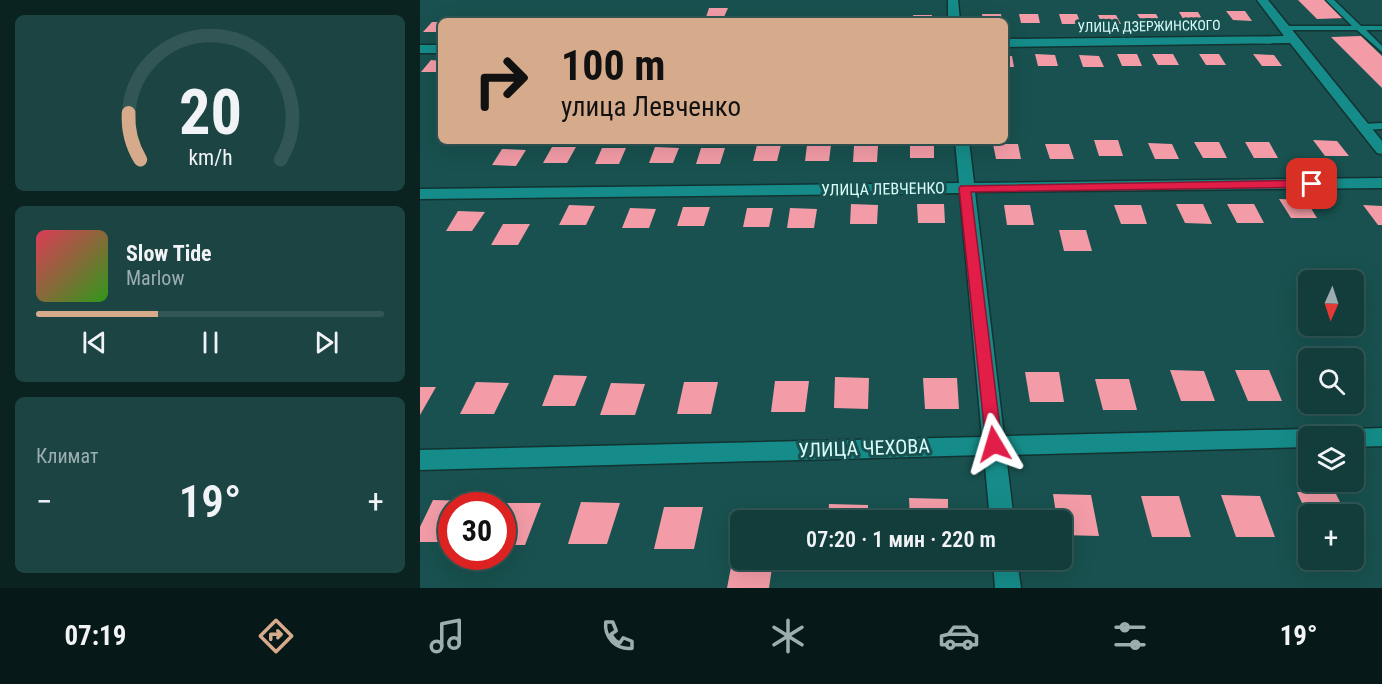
<!DOCTYPE html>
<html lang="ru">
<head>
<meta charset="utf-8">
<style>
  body { margin:0; font-family:"Roboto Condensed",sans-serif; background:#1b4442; color:#f1f3f6; height:100vh; display:flex; flex-direction:column; font-size:22px; white-space:nowrap }
  * { box-sizing:border-box; margin:0 }
  p { font-size:20px; color:#9caeaf }
  .icon { flex:none; width:33px; height:33px; fill:none; stroke:currentColor; stroke-width:2; stroke-linecap:round; stroke-linejoin:round }
  .map { position:relative; flex:1; overflow:hidden }
  .side { display:flex; flex-direction:column; gap:15px; padding:15px; background:#0a2220; width:420px }
  .side>* { flex:none }
  .hud { position:absolute; left:18px; top:18px; width:570px; height:126px; border-radius:9px; box-shadow:0 6px 24px #0002,0 0 0 2px #315655; background:#d6ab8b; color:#111; overflow:hidden }
  .needle { width:39px; rotate:183deg }
  .tools { position:absolute; left:878px; top:270px; display:grid; gap:12px }
  .tools a { display:grid; place-items:center; width:66px; height:66px; border-radius:9px; background:#123d3b; box-shadow:0 6px 24px #0002,0 0 0 2px #315655; font-size:30px }
  .speed { position:absolute; left:18px; top:492px; display:flex; gap:12px; font-size:30px; font-weight:700; text-align:center }
  .speed>* { display:grid; place-content:center; width:78px; height:78px; border-radius:50%; background:#123d3b; box-shadow:0 6px 24px #0002,0 0 0 2px #315655; line-height:1 }
  .speed .limit { border:9px solid #d22; background:#fff; color:#111 }
  .pin { position:absolute; display:grid; place-items:center; width:51px; height:51px; color:#fff; margin:-26px; border-radius:12px; box-shadow:0 3px 9px #0006 }
  .me { position:absolute; width:66px; margin:-33px; rotate:353deg; stroke-linejoin:round; filter:drop-shadow(0 0 4px #0008) }
  .turn { display:flex; align-items:center; gap:21px; height:126px; padding:0 24px; font-size:27px }
  .turn .icon { width:78px; height:78px; stroke-width:2.5 }
  .turn b { display:block; font-size:42px; line-height:51px }
  .big { font-size:45px; font-weight:600; line-height:1.1 }
  .side .tile { flex:1; display:flex; flex-direction:column; justify-content:center; gap:9px; min-width:0; padding:0 21px; border-radius:9px; background:#1b4442 }
  .side .dial { align-items:center; gap:0 }
  .dial svg { height:156px; overflow:visible; fill:none; stroke:#315655; stroke-width:7; stroke-linecap:round; text-anchor:middle }
  .dial text { fill:#f1f3f6; stroke:none }
  .song { display:flex; align-items:center; gap:18px }
  .cover { width:72px; height:72px; border-radius:9px; background:linear-gradient(135deg,hsl(350 70% 55%),hsl(110 70% 35%)) }
  .played { height:6px; border-radius:3px; background:linear-gradient(90deg,#d6ab8b 35%,#315655 35%) }
  .keys { display:flex; justify-content:space-around; direction:ltr }
  .heat { display:flex; justify-content:space-between; align-items:center; font-size:33px; direction:ltr }
  .trip { position:absolute; left:310px; top:510px; width:342px; height:60px; border-radius:9px; background:#123d3b; box-shadow:0 6px 24px #0002,0 0 0 2px #315655; font-weight:600; line-height:60px; text-align:center }
  .dock { display:flex; height:96px; justify-content:space-around; align-items:center; background:#071818; color:#9caeaf }
  .dock .icon { width:42px; height:42px }
  .dock .selected { color:#d6ab8b }
  .dock b { font-size:27px; color:#f1f3f6 }
  main { display:flex; flex:1; min-height:0 }
  .map>svg:first-child { display:block }
  .building { fill:#f39ca7 }
  .lines { fill:none; stroke-linecap:round; stroke-linejoin:round }
  .lane-casing { stroke:#123332; stroke-width:3 }
  .street-casing { stroke:#123332; stroke-width:3 }
  .lane { fill:#158c89; fill-rule:evenodd }
  .street { fill:#158c89; fill-rule:evenodd }
  .route { fill:#e11d48; stroke:#92132f; stroke-width:1.5 }
  .labels { text-anchor:middle; dominant-baseline:central; stroke-width:6; stroke-linejoin:round; paint-order:stroke }
  .far-street-label { font-size:14px; fill:#d8fdfb; stroke:#18514f }
  .street-label { font-size:16px; fill:#d8fdfb; stroke:#18514f }
  .near-street-label { font-size:20px; fill:#d8fdfb; stroke:#18514f }
</style>
</head>
<body>
<main>
<section class="side">
<div class="tile dial"><svg viewBox="0 0 100 80">
<path d="M14 69A42 42 0 1 1 86 69"/>
<path d="M14 69A42 42 0 0 1 8 45" stroke="#d6ab8b"/>
<text x="50" y="56" font-size="32" font-weight="700">20</text>
<text x="50" y="72" font-size="11">km/h</text>
</svg></div>
<div class="tile">
<div class="song"><i class="cover"></i><div><b>Slow Tide</b><p>Marlow</p></div></div>
<div class="played"></div>
<div class="keys"><svg class="icon" aria-label="previous" viewBox="0 0 24 24"><path d="M18 5L8 12l10 7zM5 5v14"/></svg><svg class="icon" aria-label="pause" viewBox="0 0 24 24"><path d="M8 5v14M16 5v14"/></svg><svg class="icon" aria-label="next" viewBox="0 0 24 24"><path d="M6 5l10 7-10 7zM19 5v14"/></svg></div>
</div>
<div class="tile"><p>Климат</p>
<div class="heat"><a>−</a><b class="big">19°</b><a>+</a></div>
</div>
</section>
<div class="map">
<svg width="962" height="588" viewBox="0 0 962 588">
  <rect width="100%" height="100%" fill="#18514f"/>
  <path class="building" d="M878 0H906L926 18 897 19Z
    M289 8H308L304 17H286Z
    M806 11H825L832 21 813 20Z
    M759 12H778L784 22H765Z
    M562 14H581L582 21H563Z
    M599 14H618L620 23H601Z
    M639 14H657L661 24H642Z
    M717 14H736L741 23H723Z
    M493 15H512V21H494Z
    M678 15H696L701 24H682Z
    M447 16H466V21H447Z
    M12 22H21V32H3Z
    M941 36 962 56V88L911 37Z
    M615 54 635 55 638 66H618Z
    M697 54H717L722 66H702Z
    M732 54H753L759 65H738Z
    M779 54H799L806 65H786Z
    M833 54 854 55 862 66H842Z
    M659 55 679 56 684 67H663Z
    M585 56H592L594 67H585Z
    M11 60 21 61V72H1Z
    M674 140H698L703 156H679Z
    M893 140 917 141 929 156H905Z
    M38 141H62L58 146H35Z
    M490 142 514 143V158H490Z
    M774 142H799L807 158H783Z
    M825 142H849L858 158H834Z
    M728 143 752 144 759 159H735Z
    M573 144H598L601 159H576Z
    M625 144H649L654 159H630Z
    M337 145H361L357 161H333Z
    M387 145H411L409 161H385Z
    M434 146H458L457 162H433Z
    M132 147H156L147 163H123Z
    M235 147 259 148 253 163H229Z
    M182 148H206L199 164H175Z
    M281 148H305L300 164H276Z
    M82 149 106 150 96 166 72 165Z
    M859 199 886 200 897 218H871Z
    M431 204 458 205 457 224H430Z
    M497 204H524L525 223H498Z
    M756 204H783L792 224 765 223Z
    M807 204H834L844 223H817Z
    M149 205 175 206 166 225H139Z
    M584 205H610L614 225H587Z
    M694 205H721L727 224H701Z
    M943 205 962 206V225H958Z
    M263 207H290L284 226H257Z
    M210 208 236 209 229 228H202Z
    M327 208H353L349 227H323Z
    M370 208 397 209 394 228H367Z
    M38 211 65 212 52 231H26Z
    M83 224H110L98 245H71Z
    M639 230H666L672 251H644Z
    M750 370 784 371 795 401H761Z
    M815 370H849L862 401H828Z
    M605 372H639L644 402H610Z
    M134 375 167 376 155 406H122Z
    M415 377 449 378 448 409 414 408Z
    M503 378H537L539 409H505Z
    M675 379H709L717 410H683Z
    M355 381H389L385 412H351Z
    M56 382 89 383 74 414H40Z
    M264 382H298L291 414H257Z
    M191 383 225 384 215 415H180Z
    M0 387H16L0 415Z
    M877 492H915L926 514H887Z
    M633 494 671 495 679 536 642 535V520H637Z
    M801 495 840 496 855 537H816Z
    M721 496H759L771 537H732Z
    M489 498 528 499V520H490Z
    M13 500 51 501 49 506H32V542H0V527Z
    M161 502 200 503 187 544H148Z
    M82 503H121L105 545H82Z
    M409 504 448 505V520H408Z
    M244 507H283L274 549H234Z
    M311 567 352 568 349 588H307Z"/>
  <g class="lines">
    <defs>
      <path id="lane" d="M906 0H914L941 26H962V30H946L962 46V52L937 30H865L861 28 865 26H932Z
        M962 123V129L943 130 938 127 943 124Z"/>
      <path id="street" d="M528 0H538L540 21H528Z
        M837 0H848L962 141V154L957 153 870 43 585 47V39L864 36Z
        M0 45H21V53H0Z
        M535 141H549L554 183 962 178V188L555 192 584 436 888 429 896 431 898 436H888V447L586 455 594 520H570L564 455 0 470V450L562 437 540 193 0 199V189L539 183Z
        M962 428V446L933 447V436H923L925 431 933 429Z
        M573 560H597L601 588H575Z"/>
    </defs>
    <use href="#lane" class="lane-casing"/>
    <use href="#street" class="street-casing"/>
    <use href="#lane" class="lane"/>
    <use href="#street" class="street"/>
  </g>
  <path class="route" d="M892 180 898 184 897 187 551 192 582 444 580 449 574 451 568 449 566 444 539 188 541 186Z"/>
  <g class="labels">
    <g class="far-street-label">
      <text transform="translate(729 26) rotate(-1)">УЛИЦА ДЗЕРЖИНСКОГО</text>
    </g>
    <g class="street-label">
      <text transform="translate(463 189) rotate(-1)">УЛИЦА ЛЕВЧЕНКО</text>
    </g>
    <g class="near-street-label">
      <text transform="translate(444 448) rotate(-2)">УЛИЦА ЧЕХОВА</text>
    </g>
  </g>
</svg>
<div class="tools">
<a><svg class="needle" viewBox="-14 -14 28 28"><path d="M0-13l5 13h-10z" fill="#e53935"/><path d="M0 13l5-13h-10z" fill="#9caeaf"/></svg></a>
<a><svg class="icon" aria-label="search" viewBox="0 0 24 24"><circle cx="10" cy="10" r="6"/><path d="M15 15l6 6"/></svg></a>
<a><svg class="icon" aria-label="layers" viewBox="0 0 24 24"><path d="M12 4l9 5-9 5-9-5zM3 14l9 5 9-5"/></svg></a>
<a>+</a>
</div>
<div class="speed"><div class="limit">30</div></div>
<div class="pin" style="left:892px;top:184px;background:#d93025"><svg class="icon" aria-label="arrive" viewBox="0 0 24 24"><path d="M6 21V4h12l-3 4 3 4H6"/></svg></div>
<svg class="me" style="left:574px;top:444px" viewBox="-20 -20 40 40"><path d="M0-17L14 15 0 8-14 15z" fill="#e11d48" stroke="#fff" stroke-width="4"/></svg>
<div class="trip">07:20 · 1 мин · 220 m</div>
<div class="hud">
<div class="turn"><svg class="icon" aria-label="right" viewBox="0 0 24 24"><path d="M7 20v-9h11M14 6l5 5-5 5"/></svg><div><b>100 m</b>улица Левченко</div></div>
</div>
</div>
</main>
<nav class="dock">
<b>07:19</b>
<svg class="icon selected" aria-label="directions" viewBox="0 0 24 24"><path d="M12 3l9 9-9 9-9-9zM9 14v-3h6M13 9l2 2-2 2"/></svg>
<svg class="icon" aria-label="music" viewBox="0 0 24 24"><path d="M9 18V5l10-2v13"/><circle cx="6" cy="18" r="3"/><circle cx="16" cy="16" r="3"/></svg>
<svg class="icon" aria-label="phone" viewBox="0 0 24 24"><path d="M5 4h4l2 5-3 2q2 4 5 5l2-3 5 2v4C11 20 4 13 5 4z"/></svg>
<svg class="icon" aria-label="climate" viewBox="0 0 24 24"><path d="M12 3v18M4 7l16 10M4 17L20 7"/></svg>
<svg class="icon" aria-label="car" viewBox="0 0 24 24"><path d="M5 17H2v-5l4-1 3-4h7l3 4 3 1v5h-3M9 17h6M6 11h13"/><circle cx="7" cy="17" r="2"/><circle cx="17" cy="17" r="2"/></svg>
<svg class="icon" aria-label="filters" viewBox="0 0 24 24"><path d="M4 7h16M4 17h16"/><circle cx="9" cy="7" r="2"/><circle cx="15" cy="17" r="2"/></svg>
<b>19°</b>
</nav>
</body>
</html>
